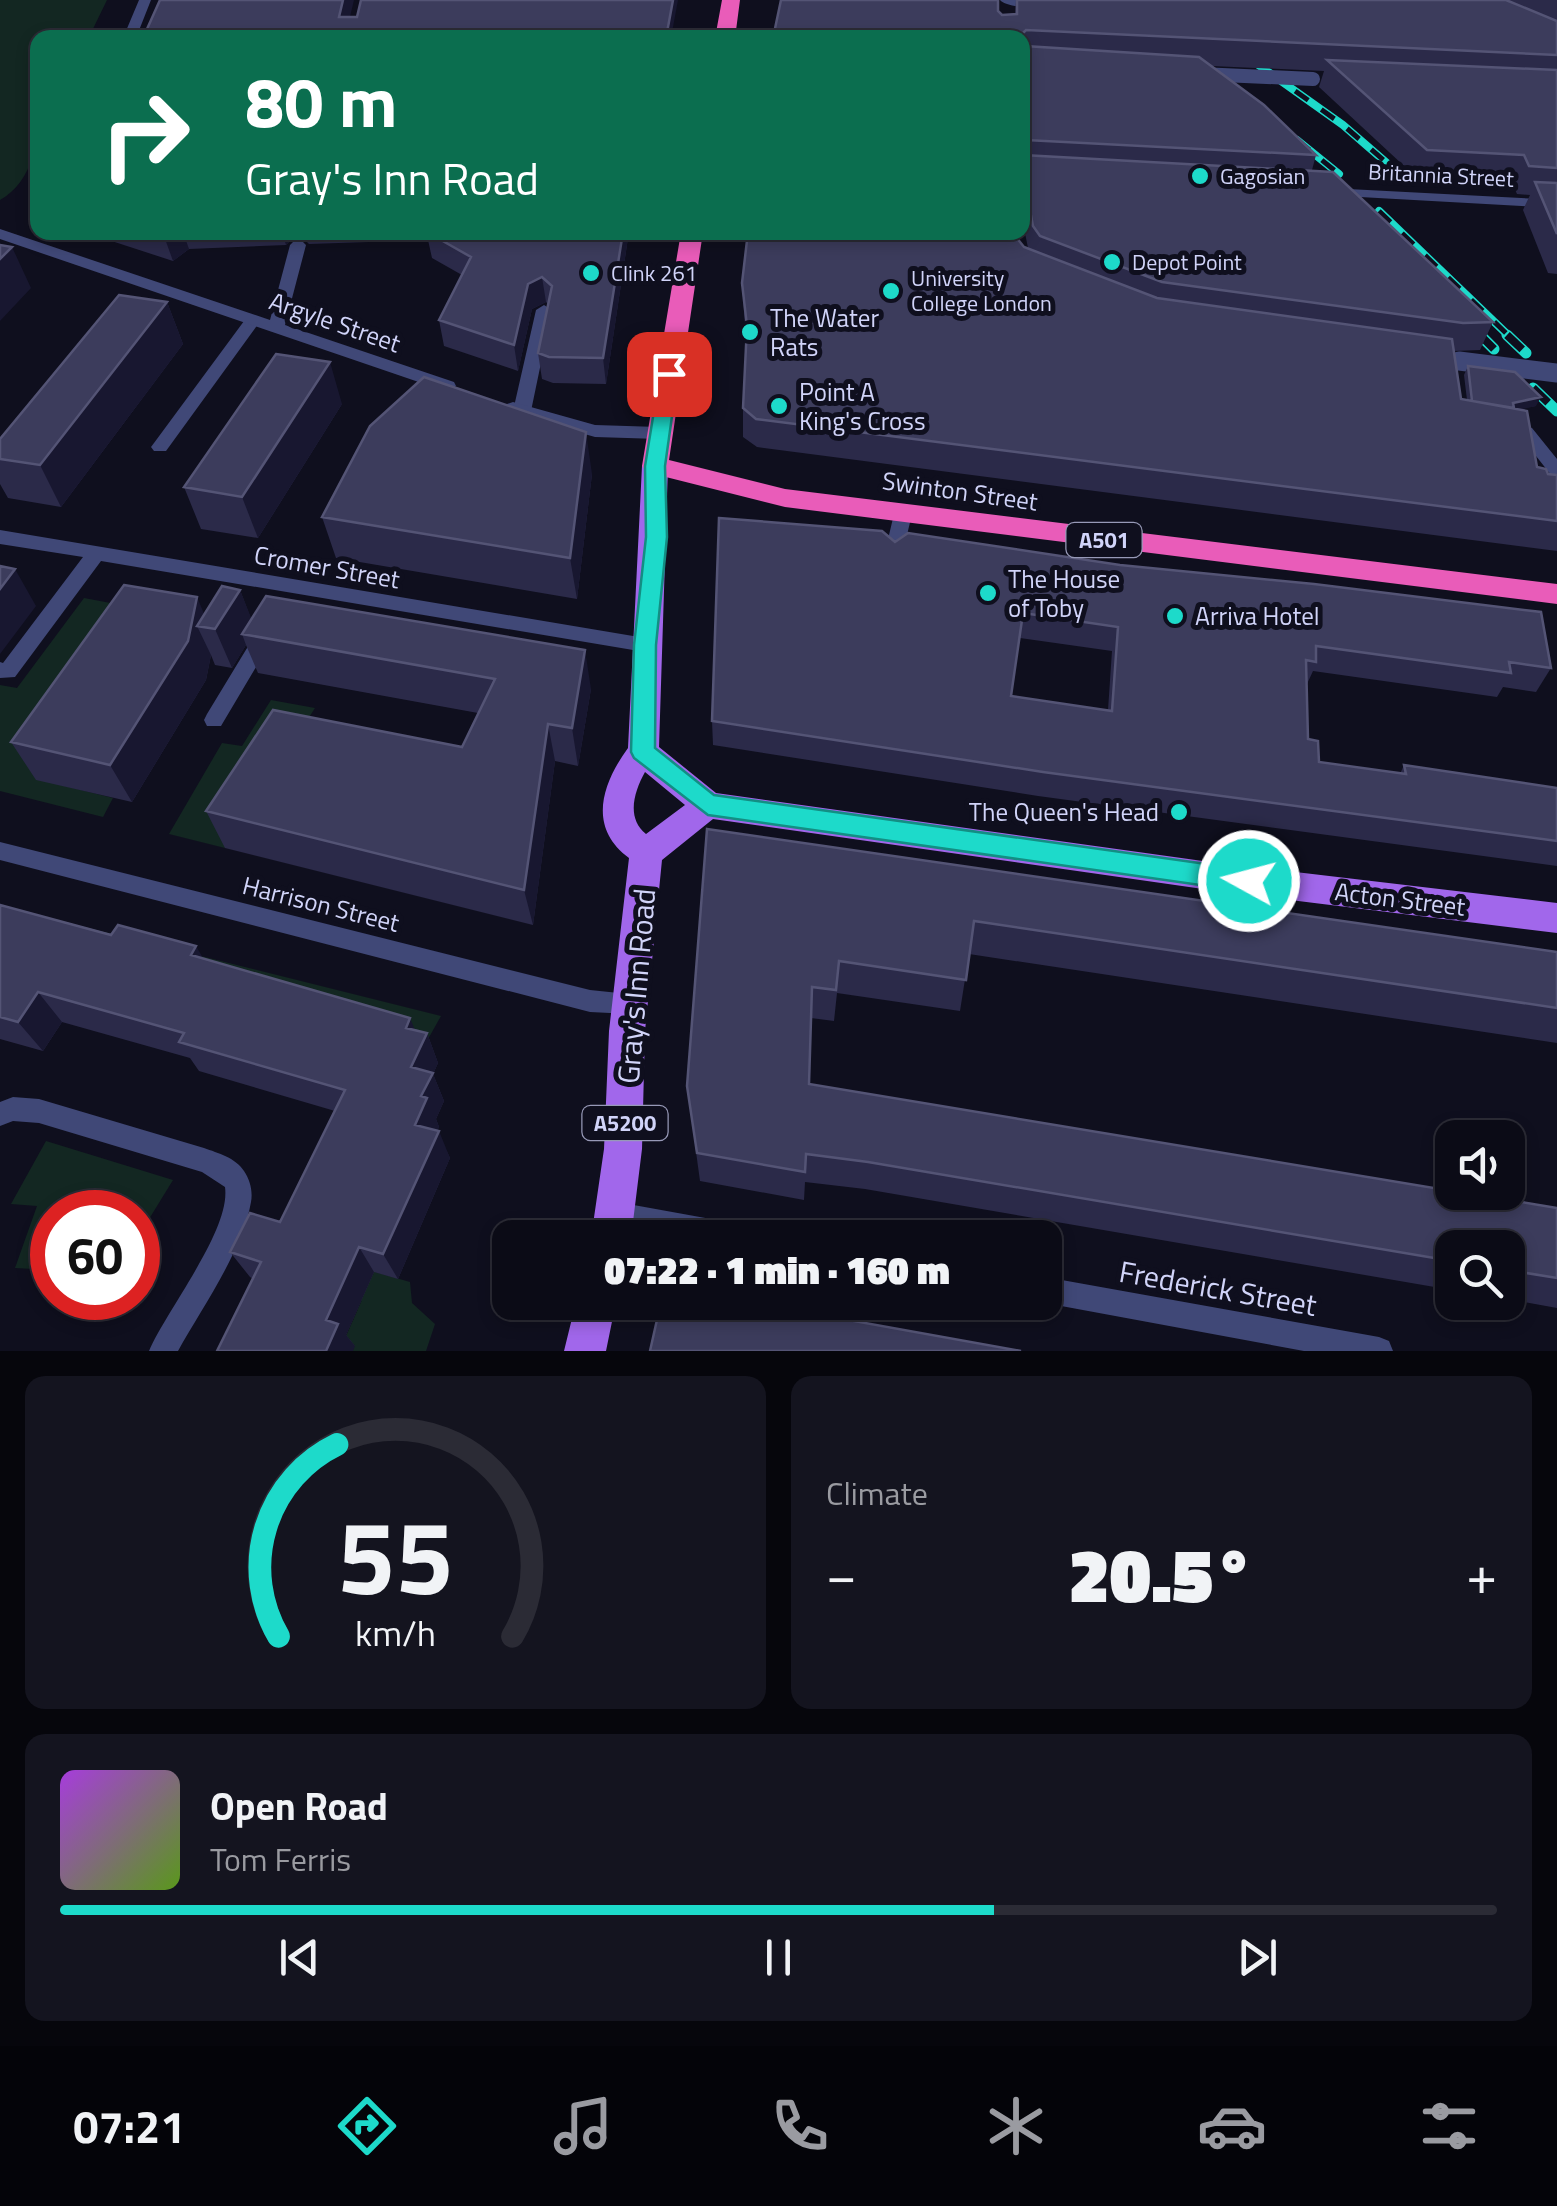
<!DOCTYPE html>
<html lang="en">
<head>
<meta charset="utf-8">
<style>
  body { margin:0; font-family:"Titillium Web",sans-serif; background:#14141f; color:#f1f3f6; height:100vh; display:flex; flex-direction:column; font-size:38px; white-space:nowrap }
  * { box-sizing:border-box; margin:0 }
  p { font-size:32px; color:#9a9ba1 }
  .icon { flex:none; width:55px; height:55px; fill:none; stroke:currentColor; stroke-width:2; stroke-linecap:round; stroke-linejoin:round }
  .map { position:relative; height:1351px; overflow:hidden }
  .side { display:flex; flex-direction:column; gap:25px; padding:25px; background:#06060c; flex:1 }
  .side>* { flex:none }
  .guide { position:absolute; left:30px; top:30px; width:1000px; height:210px; border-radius:20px; box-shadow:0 5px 15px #0003,0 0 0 2px #2b2b35; background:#0b6e4f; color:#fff; overflow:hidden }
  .buttons { position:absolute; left:1435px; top:1120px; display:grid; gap:20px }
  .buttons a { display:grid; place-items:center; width:90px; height:90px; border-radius:20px; background:#0b0b16; box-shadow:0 5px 15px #0003,0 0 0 2px #2b2b35; font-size:50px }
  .speed { position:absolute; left:30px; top:1190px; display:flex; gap:20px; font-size:50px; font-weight:700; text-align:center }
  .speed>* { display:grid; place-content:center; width:130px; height:130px; border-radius:50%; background:#0b0b16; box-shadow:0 5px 15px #0003,0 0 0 2px #2b2b35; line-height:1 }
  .speed .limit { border:15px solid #d22; background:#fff; color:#111 }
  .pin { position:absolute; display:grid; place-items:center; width:85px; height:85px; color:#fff; margin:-42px; border-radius:20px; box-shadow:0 5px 15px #0006 }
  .me { position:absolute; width:110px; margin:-55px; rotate:277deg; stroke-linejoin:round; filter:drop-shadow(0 0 8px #0008) }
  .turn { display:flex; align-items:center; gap:35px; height:210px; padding:0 50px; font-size:45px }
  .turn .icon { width:130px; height:130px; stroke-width:2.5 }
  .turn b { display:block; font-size:70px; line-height:85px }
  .big { font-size:75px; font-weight:800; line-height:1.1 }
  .side .card { flex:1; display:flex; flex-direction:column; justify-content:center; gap:15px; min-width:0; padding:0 35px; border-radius:20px; background:#14141f }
  .side .dial { align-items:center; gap:0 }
  .dial svg { height:260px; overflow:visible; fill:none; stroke:#2b2b35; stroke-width:7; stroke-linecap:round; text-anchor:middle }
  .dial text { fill:#f1f3f6; stroke:none }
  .song { display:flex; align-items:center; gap:30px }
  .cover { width:120px; height:120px; border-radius:15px; background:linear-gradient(135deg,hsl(280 70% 55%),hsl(90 70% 35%)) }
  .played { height:10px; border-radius:5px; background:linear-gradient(90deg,#1ddaca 65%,#2b2b35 65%) }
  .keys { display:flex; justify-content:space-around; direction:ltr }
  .heat { display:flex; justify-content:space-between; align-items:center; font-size:55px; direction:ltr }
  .side .tiles { flex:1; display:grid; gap:25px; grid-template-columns:1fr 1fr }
  .card:last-child { grid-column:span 2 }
  .trip { position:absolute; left:492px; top:1220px; width:570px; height:100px; border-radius:20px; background:#0b0b16; box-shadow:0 5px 15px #0003,0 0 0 2px #2b2b35; font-weight:800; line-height:100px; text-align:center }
  .tab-bar { display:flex; height:160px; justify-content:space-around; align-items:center; background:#040409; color:#9a9ba1 }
  .tab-bar .icon { width:70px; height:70px }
  .tab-bar .on { color:#1ddaca }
  .tab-bar b { font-size:45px; color:#f1f3f6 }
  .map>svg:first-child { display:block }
  .green { fill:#132722 }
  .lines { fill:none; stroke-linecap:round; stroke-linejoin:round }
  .lane { fill:#404877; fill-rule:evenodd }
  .street { fill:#404877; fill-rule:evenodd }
  .primary { fill:#a167eb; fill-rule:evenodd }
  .highway { fill:#e95cb9; fill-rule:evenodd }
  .rail-far1-casing { stroke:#1ddaca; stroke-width:8 }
  .rail-casing { stroke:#1ddaca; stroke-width:11 }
  .rail-far1 { stroke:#0f0f1e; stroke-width:5; stroke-dasharray:16; stroke-linecap:butt }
  .rail { stroke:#0f0f1e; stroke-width:8; stroke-dasharray:21; stroke-linecap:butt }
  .street-bridge-far1 { stroke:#404877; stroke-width:14 }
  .street-bridge { stroke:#404877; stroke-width:19 }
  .wall { fill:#2b2a49; fill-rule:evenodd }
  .shaded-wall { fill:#181730 }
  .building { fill:#3c3c5c; stroke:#545475; stroke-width:2.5; fill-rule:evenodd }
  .route { fill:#1ddaca; stroke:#138e83; stroke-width:2.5 }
  .poi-dot { fill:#1ddaca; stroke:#0f0f1e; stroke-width:4 }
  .labels { text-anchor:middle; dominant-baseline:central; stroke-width:10; stroke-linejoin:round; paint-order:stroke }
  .far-street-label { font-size:22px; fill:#d1d4f9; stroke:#0f0f1e }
  .far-poi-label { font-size:22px; fill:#d1d4f9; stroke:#0f0f1e; text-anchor:start }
  .shield { fill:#0f0f1e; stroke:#9799b7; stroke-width:2.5 }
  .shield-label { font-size:22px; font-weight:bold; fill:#d1d4f9 }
  .poi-label { font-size:25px; fill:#d1d4f9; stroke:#0f0f1e; text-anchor:start }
  .street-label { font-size:25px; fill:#d1d4f9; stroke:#0f0f1e }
  .near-street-label { font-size:30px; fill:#d1d4f9; stroke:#0f0f1e }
</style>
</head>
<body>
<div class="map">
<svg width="1557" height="1351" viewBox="0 0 1557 1351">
  <rect width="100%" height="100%" fill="#0f0f1e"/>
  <path class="green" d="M0 0H107L89 37 38 38C38 88 52 170 0 200Z
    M84 598 153 611 37 779 113 798 103 817 0 791V685L17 688Z
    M271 700 315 708 225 848 169 834 222 743 242 746Z
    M28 913 441 1016 423 1048Z
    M46 1141 173 1180 138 1237V1212H52V1270L15 1268 37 1206 11 1204Z
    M368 1270 410 1282 412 1303 435 1324 426 1351H353L343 1343 361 1302Z"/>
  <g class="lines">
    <path class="lane" d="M544 305 552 310 531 411 522 417 513 411 536 310Z
      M253 315 261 320 166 451H154L151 447 154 443 247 317Z
      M1511 424 1532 428 1557 459V477L1551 475 1521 437 1505 434 1502 430Z
      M903 508 912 514 902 556 893 563 884 556 894 514Z
      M13 1097 39 1099 204 1148C218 1153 236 1158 244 1171 250 1180 253 1191 251 1202 243 1250 202 1308 178 1351H149C167 1309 231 1230 225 1187L202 1172 39 1123 13 1121 0 1126V1102Z"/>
    <path class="street" d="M139 0H151L136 38H123Z
      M1000 0H1046L1049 3C1038 9 1007 8 1000 0Z
      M1329 188 1557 200V208L1324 195 1322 192Z
      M0 229 270 320 290 245 293 242H303L306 245 285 325 454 382 456 386 448 391 442 390 0 239Z
      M513 402 595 425 659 427 668 433 659 439 595 437 507 412V404Z
      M0 530 645 638 655 645 645 652 101 561 15 677 0 678V662L3 663 83 557 0 544Z
      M265 628 275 635 221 726H207L204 720 207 714 258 630Z
      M0 842 590 990 638 995 642 1003 638 1011 630 1014 590 1012 0 860Z
      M617 1202 744 1225 753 1229 757 1238C708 1238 654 1243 608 1224L604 1215 608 1206Z
      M1045 1277 1379 1337 1389 1341 1393 1351H1304L1045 1303Z"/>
    <path class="primary" d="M655 457 664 460 668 466 659 747 716 793 1210 862 1557 903V933L1210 890 713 819 662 860 645 1031 642 1149 631 1238H591L604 1149 609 1031 629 858C588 828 601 785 628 748L642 466 646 460ZM645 772 685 805 646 834C626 818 634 792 645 772Z
      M576 1302H616L606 1351H564Z"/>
    <path class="highway" d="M722 0H740L735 38H715Z
      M681 232H703L669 460 785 489 1557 584V604L785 507 646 472 642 466Z"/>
    <defs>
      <path id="rail-far1" d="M1243 54 1343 125 1403 177
        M1297 140 1339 174
        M1379 211 1510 337
        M1465 320 1482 337"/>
      <path id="rail" d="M1480 335 1494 349
        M1507 335 1526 353
        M1533 388 1557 411"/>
    </defs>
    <use href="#rail-far1" class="rail-far1-casing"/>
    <use href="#rail" class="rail-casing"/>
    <use href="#rail-far1" class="rail-far1"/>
    <use href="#rail" class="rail"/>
    <path class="street-bridge-far1" d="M1200 74 1313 79"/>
    <path class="street-bridge" d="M1459 361 1557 373"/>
  </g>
  <path class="wall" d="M1016 0H1557V274L1548 273 1523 210 1530 195 1517 194 1512 183 1417 178 1319 87 1324 71 1212 66 1316 155 1312 170 1493 322 1480 350 1454 351 1461 399 1467 400 1464 375 1468 366 1536 406 1519 409 1537 467 1548 474 1557 475V551L757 447 743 437V408L746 341 742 283 1024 247 1028 248 1024 228H1022V38L998 11 1002 15 1015 14Z
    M84 232H635L634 238H628L606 384 553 383 542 379 538 353 548 304 546 302 532 309 518 371 444 346 439 320 462 275 432 258 428 240 309 244 303 238H293L286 245 189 249 173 261Z
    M167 302 183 344 61 507 8 498 0 484V439Z
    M342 404 258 538 201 529 184 487Z
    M592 474 577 599 336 558 322 517Z
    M895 542 1120 565 1551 668 1536 692 1503 687 1497 697 1313 671 1307 684 1308 739 1319 762 1400 774 1404 765 1557 788V866L1038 796 713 745 712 721ZM1020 638 1112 651 1108 710 1011 696Z
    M240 590 251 619 591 689 578 766 555 761 533 925 225 848 206 811 462 747 478 713 258 673 246 645 232 668 215 665 211 655 206 680 132 802 36 780 11 742Z
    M707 829 1557 952V1043L969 954 960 1011 837 993 834 1021 811 1018 809 1084 1557 1208V1308L1508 1299V1248H1452V1290L865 1189 805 1182 804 1200 700 1181 687 1086Z
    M0 905 203 958 427 1033 438 1063 433 1074 444 1101 436 1119 439 1127 437 1131 450 1158 398 1279 374 1272 346 1335 355 1346 250 1277 230 1252 280 1222 335 1111 199 1071 190 1058 62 1022 43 1051 0 1039Z"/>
  <path class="shaded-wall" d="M343 0H354L345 38 339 17Z
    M673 0H678L671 38H666Z
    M168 232H183L189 249 173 261 164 236Z
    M282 232H291L293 238 286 245Z
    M623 232H627L628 238 606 384 603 358Z
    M12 247 31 288 0 321V259Z
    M542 277 546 302 532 309 518 371 514 345 528 284Z
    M167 302 183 344 61 507 40 465Z
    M330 362 342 404 258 538 242 497Z
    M1541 397 1536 406 1509 412 1513 403Z
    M586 432 592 474 577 599 570 558Z
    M15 569 36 606 0 654V589Z
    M240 590 256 630 242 634 246 645 232 668 215 629Z
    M197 597 210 628 197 626 211 655 206 680 132 802 110 765Z
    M585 650 591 689 578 766 572 728Z
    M548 724 555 761 533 925 524 890Z
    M196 946 214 977 191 955Z
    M38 992 62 1022 43 1051 18 1022Z
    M410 1018 421 1045 427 1033 438 1063 433 1074 444 1101 436 1119 439 1127 428 1152 415 1125 406 1028Z
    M439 1131 450 1158 398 1279 383 1254Z
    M359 1247 374 1272 346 1335 355 1346 353 1351H326V1320Z"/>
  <path class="building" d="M160 0H343L339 17H357L361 0H673L666 38H143Z
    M781 0H998V11L1002 15 1017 14V0H1506L1557 21V55L1026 30 1022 34 1025 46 1199 57 1264 105 1316 155 1026 140 1022 144V38H773Z
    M1327 60 1557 70V168L1529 166 1524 155 1427 150Z
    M1022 148 1023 155 1333 172 1493 322 1463 323 1162 282 1040 236 1033 226 1028 200H1022Z
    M1535 182 1557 183V234Z
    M427 232H623L603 358 549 357 538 353 552 286 542 277 528 284 514 345 439 320 471 257Z
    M748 232H1012L1024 247 1157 298 1452 339 1461 399 1527 411 1537 467 1546 469 1548 474 1557 475V521L756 419 743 408 747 326 742 283Z
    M0 245 12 247 0 259Z
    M119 295 167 302 40 465 0 459V439Z
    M276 354 330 362 242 497 184 487Z
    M1468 366 1515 372 1541 397 1513 403 1514 408 1472 401Z
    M424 377 586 432 570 558 322 517 370 426Z
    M719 518 882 531 895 542 908 533 1120 565 1314 584 1541 612 1551 668 1509 662 1511 673 1316 646V662L1306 660 1308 739 1318 741 1319 762 1406 774 1404 765 1557 788V841L1043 772 712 721ZM1023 613 1118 627 1112 711 1011 696Z
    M0 566 15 569 0 589Z
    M124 585 197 597 188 641 110 765 11 742Z
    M222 586 240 590 215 629 197 626Z
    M266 596 585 650 572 728 548 724 524 890 206 811 273 710 462 747 495 679 242 634Z
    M707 829 1557 952V1008L974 921 966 980 839 961 836 990 812 987 809 1084 1452 1191V1192H1462L1557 1208V1278L1508 1270V1248H1452V1261L868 1162 806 1154 805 1172 697 1153 687 1086Z
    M0 905 111 935 118 925 196 946 191 955 410 1018 406 1028 427 1033 411 1067 433 1073 421 1096 427 1098 415 1125 439 1131 383 1254 359 1247 326 1320 338 1324 326 1351H217L261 1262 230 1252 250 1213 280 1222 345 1090 179 1042 184 1033 38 992 18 1022 0 1017Z
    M661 1302H765V1305L1021 1351H650Z"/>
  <path class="route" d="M669 368 678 374 665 466 667 537 656 645 655 748 714 795 1249 870 1258 873 1261 881 1258 888 1249 892 708 815 634 758 631 752 634 645 646 537 645 466 660 374Z"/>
  <g class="poi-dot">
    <circle cx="1200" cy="176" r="10"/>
    <circle cx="1112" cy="262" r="10"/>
    <circle cx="591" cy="273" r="10"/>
    <circle cx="891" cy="291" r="10"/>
    <circle cx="750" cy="332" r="10"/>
    <circle cx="779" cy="406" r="10"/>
    <circle cx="988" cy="593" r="10"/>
    <circle cx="1175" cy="616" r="10"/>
    <circle cx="1179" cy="812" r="10"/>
  </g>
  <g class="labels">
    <g class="far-street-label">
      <text transform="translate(1441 175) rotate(3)">Britannia Street</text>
    </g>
    <g class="far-poi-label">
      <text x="1220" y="176">Gagosian</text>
      <text x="1132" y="262">Depot Point</text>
      <text x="611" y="273">Clink 261</text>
      <text x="911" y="278">University<tspan x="911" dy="25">College London</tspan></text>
    </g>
    <g class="shield">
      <rect x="1066.5" y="523" width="75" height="34" rx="8"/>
      <rect x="582.5" y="1106" width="85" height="34" rx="8"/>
    </g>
    <g class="shield-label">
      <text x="1104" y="540">A501</text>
      <text x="625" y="1123">A5200</text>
    </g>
    <g class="poi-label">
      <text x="770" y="318">The Water<tspan x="770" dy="29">Rats</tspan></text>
      <text x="799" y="392">Point A<tspan x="799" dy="29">King's Cross</tspan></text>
      <text x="1008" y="579">The House<tspan x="1008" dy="29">of Toby</tspan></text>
      <text x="1195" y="616">Arriva Hotel</text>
      <text x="1159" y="812" text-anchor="end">The Queen's Head</text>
    </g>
    <g class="street-label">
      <text transform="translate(335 322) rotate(19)">Argyle Street</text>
      <text transform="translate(960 491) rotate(8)">Swinton Street</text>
      <text transform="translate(327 567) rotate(10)">Cromer Street</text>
      <text transform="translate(1400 899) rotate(7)">Acton Street</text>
      <text transform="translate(321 904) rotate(14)">Harrison Street</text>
    </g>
    <g class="near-street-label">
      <text transform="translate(636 986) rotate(-85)">Gray's Inn Road</text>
      <text transform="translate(1218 1288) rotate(10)">Frederick Street</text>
    </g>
  </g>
</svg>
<div class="buttons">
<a><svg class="icon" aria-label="sound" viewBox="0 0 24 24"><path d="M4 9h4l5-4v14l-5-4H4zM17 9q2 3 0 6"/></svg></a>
<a><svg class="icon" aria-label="search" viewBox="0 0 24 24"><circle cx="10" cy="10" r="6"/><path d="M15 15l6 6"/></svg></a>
</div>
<div class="speed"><div class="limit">60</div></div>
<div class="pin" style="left:669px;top:374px;background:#d93025"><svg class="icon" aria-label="arrive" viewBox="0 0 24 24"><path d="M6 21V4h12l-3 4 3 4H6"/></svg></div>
<svg class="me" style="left:1249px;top:881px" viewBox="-20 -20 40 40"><circle r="17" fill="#1ddaca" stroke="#fff" stroke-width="3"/><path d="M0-11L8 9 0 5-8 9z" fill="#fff"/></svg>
<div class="trip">07:22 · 1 min · 160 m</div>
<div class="guide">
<div class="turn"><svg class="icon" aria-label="right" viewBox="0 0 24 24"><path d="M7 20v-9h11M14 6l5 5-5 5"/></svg><div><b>80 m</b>Gray's Inn Road</div></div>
</div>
</div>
<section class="side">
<div class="tiles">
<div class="card dial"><svg viewBox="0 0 100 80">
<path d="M14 69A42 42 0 1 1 86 69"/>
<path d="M14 69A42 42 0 0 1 32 10" stroke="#1ddaca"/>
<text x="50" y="56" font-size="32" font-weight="700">55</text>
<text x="50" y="72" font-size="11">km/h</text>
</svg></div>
<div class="card"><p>Climate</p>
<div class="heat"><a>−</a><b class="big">20.5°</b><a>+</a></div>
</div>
<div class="card">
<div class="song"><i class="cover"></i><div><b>Open Road</b><p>Tom Ferris</p></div></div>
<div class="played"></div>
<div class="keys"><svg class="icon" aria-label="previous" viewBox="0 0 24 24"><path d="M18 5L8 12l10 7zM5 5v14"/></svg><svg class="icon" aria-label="pause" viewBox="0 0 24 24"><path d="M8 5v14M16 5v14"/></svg><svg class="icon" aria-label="next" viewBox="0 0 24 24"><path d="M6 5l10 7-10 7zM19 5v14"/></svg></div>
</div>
</div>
</section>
<nav class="tab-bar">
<b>07:21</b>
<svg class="icon on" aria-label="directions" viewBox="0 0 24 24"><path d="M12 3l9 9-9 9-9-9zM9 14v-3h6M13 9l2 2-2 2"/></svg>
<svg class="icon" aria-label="music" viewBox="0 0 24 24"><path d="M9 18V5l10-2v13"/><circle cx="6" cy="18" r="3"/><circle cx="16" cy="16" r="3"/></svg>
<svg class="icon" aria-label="phone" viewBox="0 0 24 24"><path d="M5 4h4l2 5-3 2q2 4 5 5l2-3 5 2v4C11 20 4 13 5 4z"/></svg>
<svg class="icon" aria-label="climate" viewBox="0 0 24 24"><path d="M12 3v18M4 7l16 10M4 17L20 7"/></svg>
<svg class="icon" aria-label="car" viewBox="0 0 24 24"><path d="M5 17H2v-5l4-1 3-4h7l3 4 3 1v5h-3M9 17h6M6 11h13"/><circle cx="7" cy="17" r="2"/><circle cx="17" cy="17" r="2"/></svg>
<svg class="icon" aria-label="filters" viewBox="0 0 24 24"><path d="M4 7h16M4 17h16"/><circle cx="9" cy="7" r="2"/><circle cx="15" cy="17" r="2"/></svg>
</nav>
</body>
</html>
